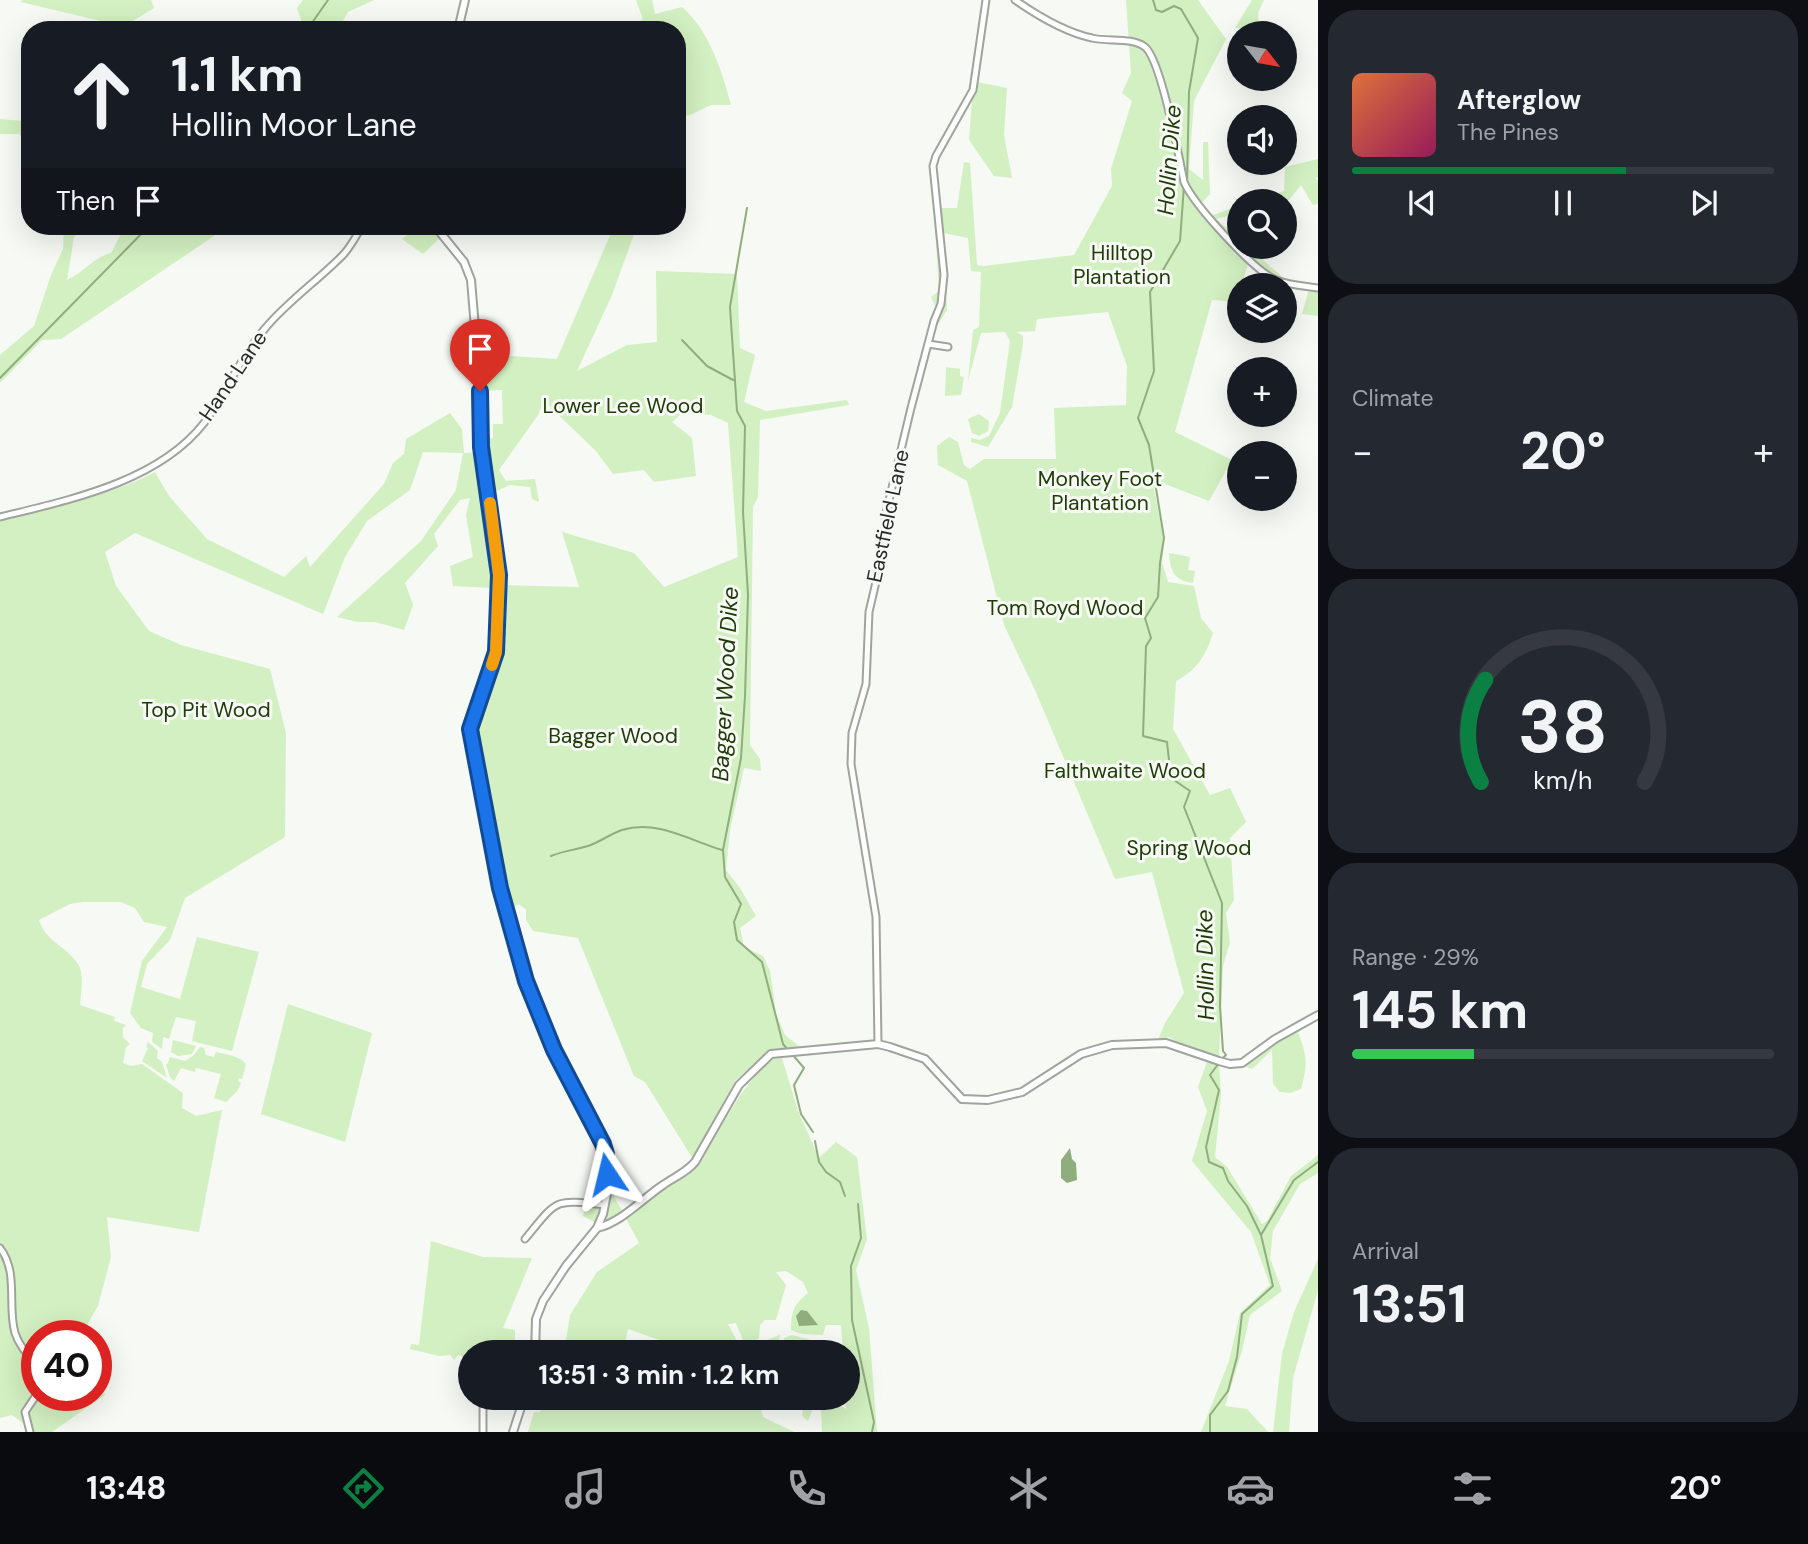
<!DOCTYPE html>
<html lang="en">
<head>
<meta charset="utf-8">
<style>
  body { margin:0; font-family:"DM Sans",sans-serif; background:#242831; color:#f1f3f6; height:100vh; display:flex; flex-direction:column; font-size:26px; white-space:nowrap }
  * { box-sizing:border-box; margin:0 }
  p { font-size:23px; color:#9ea1a6 }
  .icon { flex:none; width:38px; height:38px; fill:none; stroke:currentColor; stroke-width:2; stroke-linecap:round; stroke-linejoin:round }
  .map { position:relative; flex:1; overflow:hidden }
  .details { display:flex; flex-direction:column; gap:10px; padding:10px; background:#0d0f14; width:490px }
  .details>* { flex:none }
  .hud { position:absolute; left:21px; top:21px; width:665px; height:214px; border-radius:28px; box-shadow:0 7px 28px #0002; background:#171b24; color:#f1f3f6; overflow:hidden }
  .needle { width:46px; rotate:121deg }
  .fabs { position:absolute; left:1227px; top:21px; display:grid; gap:14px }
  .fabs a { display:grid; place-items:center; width:70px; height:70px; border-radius:50%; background:#171b24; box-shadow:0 7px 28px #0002; font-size:35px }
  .speed { position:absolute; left:21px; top:1320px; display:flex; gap:14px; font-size:35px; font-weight:700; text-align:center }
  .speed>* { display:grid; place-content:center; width:91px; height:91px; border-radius:50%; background:#171b24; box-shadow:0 7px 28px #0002; line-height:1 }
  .speed .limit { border:10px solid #d22; background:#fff; color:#111 }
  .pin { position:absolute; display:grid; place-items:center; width:60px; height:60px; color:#fff; margin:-72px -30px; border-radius:50% 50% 50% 0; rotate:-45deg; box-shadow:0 0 7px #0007 }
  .pin .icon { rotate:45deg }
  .me { position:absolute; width:77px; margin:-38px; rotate:350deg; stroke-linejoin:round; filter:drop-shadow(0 0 5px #0008) }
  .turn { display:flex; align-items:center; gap:24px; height:147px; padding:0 35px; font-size:32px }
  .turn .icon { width:91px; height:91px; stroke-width:2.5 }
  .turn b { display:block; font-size:49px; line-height:60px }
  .then { display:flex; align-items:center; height:66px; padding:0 35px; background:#0003; gap:14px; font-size:26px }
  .big { font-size:52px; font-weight:700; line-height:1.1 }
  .details .tile { flex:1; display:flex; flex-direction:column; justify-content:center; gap:10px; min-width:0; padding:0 24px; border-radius:28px; background:#242831 }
  .details .dial { align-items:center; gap:0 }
  .dial svg { height:182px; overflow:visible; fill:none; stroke:#363941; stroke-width:7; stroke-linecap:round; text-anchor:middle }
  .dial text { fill:#f1f3f6; stroke:none }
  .song { display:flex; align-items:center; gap:21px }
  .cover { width:84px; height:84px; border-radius:10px; background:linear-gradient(135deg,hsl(20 70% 55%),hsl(330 70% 35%)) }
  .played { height:7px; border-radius:4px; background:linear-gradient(90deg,#0b8043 65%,#363941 65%) }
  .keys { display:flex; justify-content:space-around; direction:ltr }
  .heat { display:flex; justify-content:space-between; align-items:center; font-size:38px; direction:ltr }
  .charge { height:10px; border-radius:5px; background:linear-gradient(90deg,#34c759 29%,#363941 0) }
  .trip { position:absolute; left:458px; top:1340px; width:402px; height:70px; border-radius:35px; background:#171b24; box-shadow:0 7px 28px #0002; font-weight:700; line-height:70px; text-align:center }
  .tab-bar { display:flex; height:112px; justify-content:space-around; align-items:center; background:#090b0e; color:#9ea1a6 }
  .tab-bar .icon { width:49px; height:49px }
  .tab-bar .on { color:#0b8043 }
  .tab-bar b { font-size:32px; color:#f1f3f6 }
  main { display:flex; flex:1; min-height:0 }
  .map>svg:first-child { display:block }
  .green { fill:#d2f0c1 }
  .water { fill:#8fad7d }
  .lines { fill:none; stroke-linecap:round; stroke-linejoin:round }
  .stream { stroke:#8fad7d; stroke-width:2 }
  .minor-casing { stroke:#a0a39e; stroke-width:9 }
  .tertiary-casing { stroke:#a0a39e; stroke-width:10 }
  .minor { stroke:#fff; stroke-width:5 }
  .tertiary { stroke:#fff; stroke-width:6 }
  .route-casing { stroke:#114b97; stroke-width:18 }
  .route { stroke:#1a73e8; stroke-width:12 }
  .slow { stroke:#f59e0b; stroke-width:12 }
  .labels { text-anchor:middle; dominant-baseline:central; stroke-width:6; stroke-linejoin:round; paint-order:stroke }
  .park-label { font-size:21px; fill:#203c08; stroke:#f6f9f4 }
  .street-label { font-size:21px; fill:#282a28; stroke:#f6f9f4 }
  .water-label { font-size:23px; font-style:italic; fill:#1f3a06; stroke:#f6f9f4 }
</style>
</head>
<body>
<main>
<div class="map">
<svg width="1318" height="1432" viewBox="0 0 1318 1432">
  <rect width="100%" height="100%" fill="#f6f9f4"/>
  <path class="green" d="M22 0H151L154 8 126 25 125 30H109V23L21 2Z
    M303 0H374L348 12 338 30H297L302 23 297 8Z
    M636 0H652L655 14 682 7C709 30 722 71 731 105H711L690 115 677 117V30H625L643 19Z
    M1126 0H1198L1226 39 1194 101 1189 169 1203 180V142H1208L1210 194 1197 208 1249 260 1242 285H1239L1237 302 1212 300 1175 432 1232 460 1209 501 1152 479 1164 541 1162 562 1168 582 1194 586 1201 618 1213 633C1206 655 1197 670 1176 681L1173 729 1210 795 1230 788 1246 822 1230 838 1234 900 1226 913 1230 942 1223 966 1219 1058 1183 1046 1169 1037 1158 1040 1165 1023 1184 993 1152 872 1115 879 1035 690 1004 625 967 481 938 465 937 446 949 437 958 442 964 465 970 469 984 459H1056L1054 408 1126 405 1127 366 1108 312 1037 319 1035 331 1017 332 1023 336V344L1012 407 988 447 971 442V438L980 440 989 436 1000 413 1010 341 1005 332 981 333 968 381 973 330 979 327 981 272 971 271 968 238 944 233 947 310 938 325V311L931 297 939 291 935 227 939 229V208H957L964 162 970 163 977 265 984 266 1074 255 1112 186 1111 169 1132 101 1122 93 1131 73Z
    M1252 0H1264L1258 13 1259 30 1235 28Z
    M977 82 1007 88 1004 135 1012 178 994 176 969 140 972 101Z
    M30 104V144L19 134H0V119L23 121Z
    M1318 159V177L1315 178 1318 180V204L1313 205 1301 185 1289 200 1253 201 1284 191 1285 167Z
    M1239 206V213L1216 219 1239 239V246L1210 216Z
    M64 226H85L74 237 67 280C85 271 93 258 111 253L125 226H217L214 236 61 339 42 340 0 383V355L34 326 51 275 63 249Z
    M419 226H431L441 237 423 254 402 239Z
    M614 226H637L612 295 577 371 627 345 657 342 656 271 737 274 740 348 755 355 744 402 766 411 847 400 849 405 760 420 758 497 753 507 750 745 760 759 761 771 744 768 730 830 726 870 740 888 756 916 740 928 744 947 763 956 770 971 776 1013 785 1035 800 1047 769 1051 735 1081 693 1159 645 1082 634 1076 578 938 533 931 526 920V909L518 904 511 910 503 888 474 731 501 654 500 585 579 587 562 532 634 553 664 587 738 557 728 423 711 415 682 413 672 422 692 438 696 476 654 482 644 470 613 474 596 451 544 401 538 415 499 470 506 481 535 479 539 502 532 499 530 487 510 485 485 496 497 575 492 588 453 586 450 566 473 557 466 515 470 498 460 500 434 534 438 546 405 583 413 605 404 630 375 622H358L337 617 421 541 456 490 463 453 423 452 410 490 367 521 345 557 323 614 135 533 105 552 116 586 149 631 181 645 270 669 286 733 285 837 185 898 170 940 147 964 141 987 180 999 197 937 259 952 232 1051 192 1041 196 1021 176 1017 169 1039 163 1037 162 1049 152 1042 153 1033 141 1028 130 1013 142 961 167 927 144 922 135 908 121 902H83L70 904 39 920C46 943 69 947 79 966 84 976 81 993 80 1005L115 1017 114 1021 126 1025 123 1028V1037L130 1044 126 1047 123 1063 131 1066 142 1064 183 1093 182 1108 196 1116 222 1110 199 1232 107 1217 111 1257 98 1306 81 1335H37L35 1358 37 1361V1395H96V1378H99L105 1395 52 1432H26L23 1423 12 1415 0 1418V1251C12 1275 7 1300 11 1327 13 1340 21 1350 28 1361L34 1358C30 1352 23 1346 20 1340 6 1308 23 1272 0 1244V520C52 508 107 497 155 472L169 496 207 539 284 577 306 556 310 567 384 484 393 463 404 454 406 439 450 413 462 429 464 453 478 452 481 461 486 460 484 439 493 438V424H503L502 390 483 391 480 354 557 359Z
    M1240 247H1248L1287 281 1273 278Z
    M1309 289 1318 291V316L1302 314Z
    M946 367 960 369V376L964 377 961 395 945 396Z
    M979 414 989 421 988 431 979 436 972 433 968 419Z
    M1169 553 1190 557 1188 570 1195 571 1193 583C1174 581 1170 570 1169 553Z
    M288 1004 372 1033 345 1142 261 1114Z
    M1297 1030C1307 1054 1308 1064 1301 1089L1290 1093 1280 1092 1273 1084 1272 1050 1252 1069 1242 1065 1276 1040Z
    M173 1040 196 1046 192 1054 178 1056 171 1052Z
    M148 1042 158 1051 157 1058 162 1062 167 1078 142 1061 148 1048 146 1047Z
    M200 1047 204 1048 206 1055 214 1057 216 1052C225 1054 240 1056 246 1064L242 1079 239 1078 238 1081 241 1083 238 1090 226 1102 214 1098 221 1074 196 1068 195 1072 181 1068 174 1081 170 1077 166 1065 168 1063 170 1057 185 1061 193 1056Z
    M782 1058 798 1111 819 1158 836 1142 857 1157 867 1239 856 1270 869 1328 877 1432H822L821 1410 831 1400 846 1409 845 1398H849V1353H843L841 1325H826L823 1335 802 1334 791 1330C791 1312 794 1304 808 1293L803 1282 786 1271 776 1272 786 1285 776 1320H765L760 1325 759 1338 746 1348 736 1323 728 1324 743 1353H661L665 1342 628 1329 623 1353H564L570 1315 597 1272 639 1243 625 1217 669 1184 686 1177 698 1164 741 1094 755 1076 771 1059Z
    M1208 1059 1219 1064 1221 1095 1215 1157 1227 1167 1262 1224 1267 1221 1291 1176 1318 1155V1173L1300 1184 1273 1231 1270 1258 1282 1291 1250 1315 1242 1351 1225 1406 1247 1409 1268 1432H1201L1229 1361 1240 1313 1270 1285 1251 1232 1192 1161 1207 1111 1198 1087Z
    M609 1182 620 1187 614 1197 623 1212 603 1223Z
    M586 1205 600 1209 596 1223 583 1216Z
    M431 1241 483 1257 532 1258 503 1328 515 1330V1346L518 1347V1351L532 1353H471L470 1364H465L462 1356 458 1355 454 1360 450 1355 439 1356 410 1349 411 1344 419 1345Z
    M1318 1259V1290L1293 1378 1289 1432H1273L1282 1354 1294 1312Z
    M780 1335 778 1353H756L767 1340Z
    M792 1335 815 1341 817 1353H785L784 1338Z
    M539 1398H758L763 1417 794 1432H528L534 1412H540L544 1403 538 1401Z
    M804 1398H817L808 1421 802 1416Z"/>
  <path class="water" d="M1070 1148 1072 1159 1076 1163 1077 1180 1067 1183 1061 1178V1160Z
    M801 1310 807 1311 818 1325 799 1326 796 1316Z"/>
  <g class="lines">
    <path class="stream" d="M1153 0 1156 10 1162 12 1174 6 1181 9 1198 38 1189 92 1187 182
      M307 30 328 0
      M1184 186 1180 241 1150 292 1154 371 1138 418 1149 445 1164 538 1160 563 1158 597 1145 618 1151 638 1146 646 1143 736 1167 742 1171 778 1190 791 1184 807 1222 903 1220 1006 1223 1051 1226 1055 1222 1059
      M747 208 730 307 737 411 745 426 743 512 748 595 745 696 741 758 723 850 725 877 741 904 734 922 737 940 762 962 783 1044 788 1050
      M682 340 707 366 733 380
      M0 378 149 226
      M551 856C563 851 575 850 588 846 600 842 610 834 622 830 657 819 691 841 722 850
      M792 1054 804 1068 794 1085 801 1114 813 1132
      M1219 1063 1210 1075 1219 1090 1206 1147 1209 1162 1223 1168 1228 1181 1247 1206 1261 1235
      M815 1141 819 1162 826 1172 840 1182 845 1196
      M858 1204 861 1238 851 1266 852 1320 874 1422 872 1432
      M1210 1432V1415L1228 1391 1237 1357 1242 1314 1273 1286 1261 1235 1294 1180 1318 1162"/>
    <defs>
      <path id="minor" d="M1015 0C1038 16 1064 32 1092 38 1108 42 1132 37 1145 47 1161 60 1179 157 1184 182 1194 205 1253 270 1276 280 1288 285 1304 286 1318 288
        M928 344 948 347
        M0 517C69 500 158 482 204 423 227 392 241 355 268 325 290 300 318 280 342 256 351 247 356 236 362 226
        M878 1044 876 917 851 764 852 733 866 684 869 612 882 556 886 513 911 408 934 321 941 304 944 275 933 166 936 156 973 90 986 0
        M525 1239C558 1199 553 1199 605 1205
        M0 1248C19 1273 7 1305 15 1333 19 1346 28 1356 37 1365
        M483 1398V1432
        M30 1432 25 1412 37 1394"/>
      <path id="tertiary" d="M458 30 465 0
        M435 226 464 262 471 280 481 399V447L499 575 496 652 470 729 501 888 526 981 554 1050 592 1121 607 1159V1194L603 1214 597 1228 566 1266 543 1301 536 1319 535 1353
        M597 1228C622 1222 642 1199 663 1185 674 1177 686 1173 695 1162L739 1085 771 1054 878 1044 890 1047 925 1059 962 1099 988 1100 1022 1092 1081 1054 1112 1045 1166 1043 1219 1061 1230 1064 1242 1063 1275 1039 1318 1015
        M513 1432 524 1398"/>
    </defs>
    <use href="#minor" class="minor-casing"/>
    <use href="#tertiary" class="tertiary-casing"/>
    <use href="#minor" class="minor"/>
    <use href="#tertiary" class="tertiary"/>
  </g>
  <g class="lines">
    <defs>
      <path id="route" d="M480 391 481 447 499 575 496 652 470 729 500 888 526 981 554 1050 603 1144 606 1154 607 1174"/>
    </defs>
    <use href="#route" class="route-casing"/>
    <use href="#route" class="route"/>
    <path class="slow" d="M490 503 499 575 496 652 492 665"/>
  </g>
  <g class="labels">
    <g class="park-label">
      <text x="1122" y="253">Hilltop<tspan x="1122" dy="24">Plantation</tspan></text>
      <text x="623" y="406">Lower Lee Wood</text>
      <text x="1100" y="479">Monkey Foot<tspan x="1100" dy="24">Plantation</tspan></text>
      <text x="1065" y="608">Tom Royd Wood</text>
      <text x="206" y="710">Top Pit Wood</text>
      <text x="613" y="736">Bagger Wood</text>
      <text x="1125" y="771">Falthwaite Wood</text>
      <text x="1189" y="848">Spring Wood</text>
    </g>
    <g class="street-label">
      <text transform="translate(233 376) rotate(-56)">Hand Lane</text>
      <text transform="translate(888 516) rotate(-78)">Eastfield Lane</text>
    </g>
    <g class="water-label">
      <text transform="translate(1169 160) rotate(-86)">Hollin Dike</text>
      <text transform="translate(725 684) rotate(-87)">Bagger Wood Dike</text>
      <text transform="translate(1205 965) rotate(-91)">Hollin Dike</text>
    </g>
  </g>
</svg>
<div class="fabs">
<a><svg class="needle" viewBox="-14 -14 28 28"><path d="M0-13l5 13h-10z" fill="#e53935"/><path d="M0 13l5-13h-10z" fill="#9ea1a6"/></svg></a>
<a><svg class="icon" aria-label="sound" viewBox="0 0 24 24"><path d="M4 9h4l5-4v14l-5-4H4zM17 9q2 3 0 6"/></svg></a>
<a><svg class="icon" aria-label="search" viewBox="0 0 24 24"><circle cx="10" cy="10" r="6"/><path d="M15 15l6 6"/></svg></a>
<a><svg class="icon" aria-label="layers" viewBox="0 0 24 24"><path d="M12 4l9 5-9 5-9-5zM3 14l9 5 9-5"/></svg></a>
<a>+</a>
<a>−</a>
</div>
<div class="speed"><div class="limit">40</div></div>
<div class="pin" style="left:480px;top:391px;background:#d93025"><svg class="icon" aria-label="arrive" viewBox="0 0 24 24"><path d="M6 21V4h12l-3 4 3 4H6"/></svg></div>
<svg class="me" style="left:607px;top:1174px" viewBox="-20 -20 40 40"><path d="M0-17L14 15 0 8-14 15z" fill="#1a73e8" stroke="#fff" stroke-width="4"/></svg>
<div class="trip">13:51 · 3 min · 1.2 km</div>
<div class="hud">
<div class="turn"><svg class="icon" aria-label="ahead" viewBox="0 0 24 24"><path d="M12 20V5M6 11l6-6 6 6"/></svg><div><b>1.1 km</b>Hollin Moor Lane</div></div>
<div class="then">Then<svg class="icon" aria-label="arrive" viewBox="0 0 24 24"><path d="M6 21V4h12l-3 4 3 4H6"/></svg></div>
</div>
</div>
<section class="details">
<div class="tile">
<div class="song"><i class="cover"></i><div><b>Afterglow</b><p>The Pines</p></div></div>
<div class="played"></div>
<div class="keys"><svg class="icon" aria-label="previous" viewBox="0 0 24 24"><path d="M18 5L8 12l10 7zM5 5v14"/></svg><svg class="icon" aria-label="pause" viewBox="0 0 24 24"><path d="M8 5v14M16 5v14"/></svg><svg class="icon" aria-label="next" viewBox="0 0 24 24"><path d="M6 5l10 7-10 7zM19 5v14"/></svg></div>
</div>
<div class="tile"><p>Climate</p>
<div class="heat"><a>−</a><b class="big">20°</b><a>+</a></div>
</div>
<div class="tile dial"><svg viewBox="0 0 100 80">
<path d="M14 69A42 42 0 1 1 86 69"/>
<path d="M14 69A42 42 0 0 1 16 24" stroke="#0b8043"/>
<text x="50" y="56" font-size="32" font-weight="700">38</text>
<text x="50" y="72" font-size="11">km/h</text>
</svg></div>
<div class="tile"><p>Range · 29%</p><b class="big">145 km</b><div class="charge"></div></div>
<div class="tile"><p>Arrival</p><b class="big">13:51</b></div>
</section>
</main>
<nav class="tab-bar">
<b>13:48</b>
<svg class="icon on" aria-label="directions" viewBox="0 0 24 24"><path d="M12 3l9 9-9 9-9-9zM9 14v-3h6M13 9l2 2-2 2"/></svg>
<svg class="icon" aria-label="music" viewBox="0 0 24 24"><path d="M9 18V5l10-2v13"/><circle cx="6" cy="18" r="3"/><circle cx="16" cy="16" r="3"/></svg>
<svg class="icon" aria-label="phone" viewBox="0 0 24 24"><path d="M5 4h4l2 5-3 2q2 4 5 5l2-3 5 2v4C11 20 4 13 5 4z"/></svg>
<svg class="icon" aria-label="climate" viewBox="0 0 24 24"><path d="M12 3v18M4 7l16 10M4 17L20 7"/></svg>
<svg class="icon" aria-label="car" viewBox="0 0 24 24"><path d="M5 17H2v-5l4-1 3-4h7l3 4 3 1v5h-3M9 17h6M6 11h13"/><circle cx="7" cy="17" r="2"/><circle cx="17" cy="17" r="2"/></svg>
<svg class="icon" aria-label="filters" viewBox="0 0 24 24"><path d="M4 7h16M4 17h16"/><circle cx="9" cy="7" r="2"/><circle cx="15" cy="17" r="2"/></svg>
<b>20°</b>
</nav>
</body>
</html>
